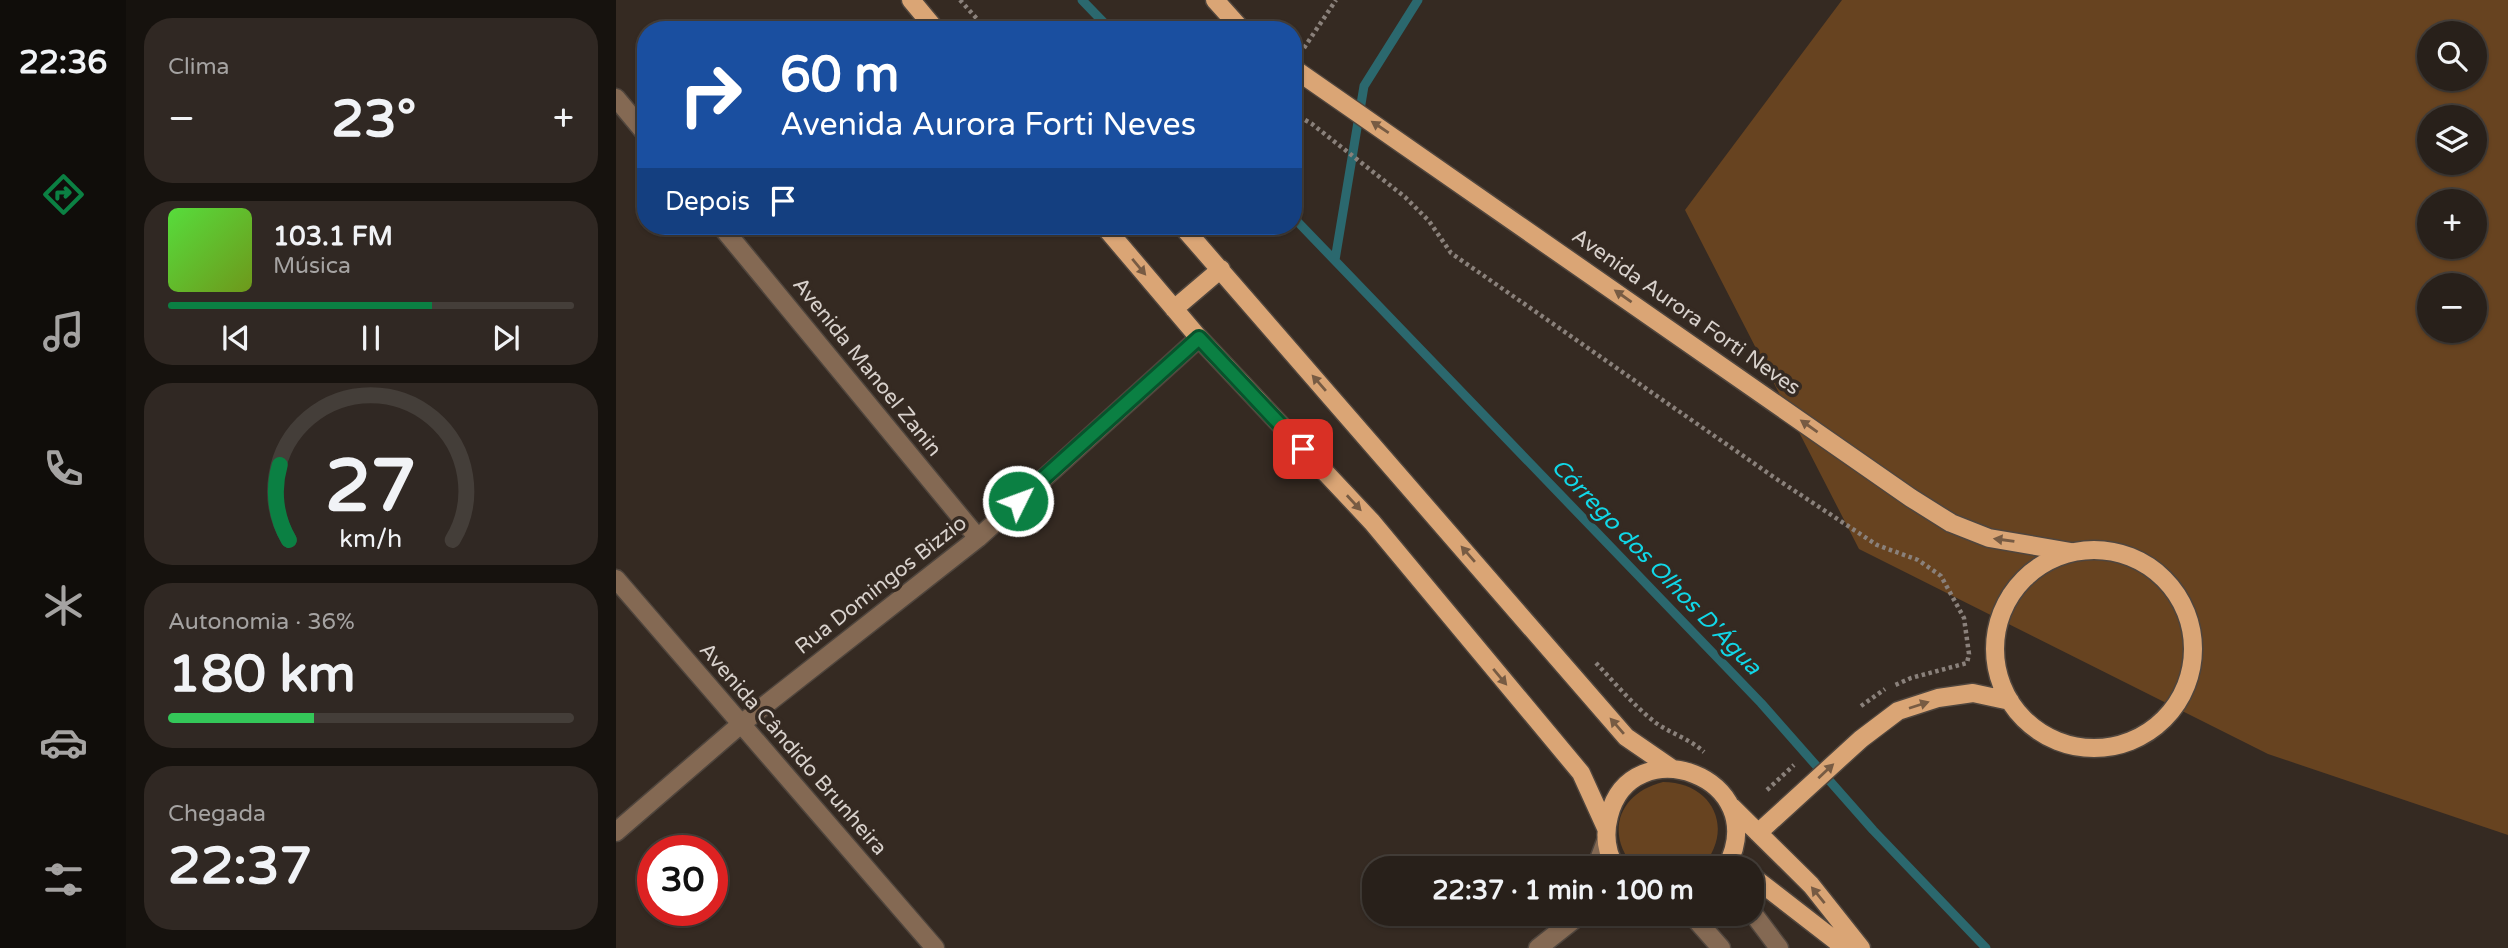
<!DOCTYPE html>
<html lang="pt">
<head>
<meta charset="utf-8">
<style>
  body { margin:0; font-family:"Varela Round",sans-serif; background:#302823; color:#f1f3f6; height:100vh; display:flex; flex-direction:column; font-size:26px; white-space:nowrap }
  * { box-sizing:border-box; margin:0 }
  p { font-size:23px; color:#a5a3a2 }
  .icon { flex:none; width:38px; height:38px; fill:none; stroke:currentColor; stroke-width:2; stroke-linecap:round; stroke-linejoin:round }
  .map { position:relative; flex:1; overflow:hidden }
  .panel { display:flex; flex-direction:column; gap:18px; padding:18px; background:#16120e; width:490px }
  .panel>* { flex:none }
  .guide { position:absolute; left:21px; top:21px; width:665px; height:214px; border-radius:28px; box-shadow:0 2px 5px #0004,0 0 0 2px #443e39; background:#1a4fa0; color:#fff; overflow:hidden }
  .tools { position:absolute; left:1801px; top:21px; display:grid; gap:14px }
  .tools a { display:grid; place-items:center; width:70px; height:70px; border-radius:50%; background:#28201a; box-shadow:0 2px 5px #0004,0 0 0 2px #443e39; font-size:35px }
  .speed { position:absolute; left:21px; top:835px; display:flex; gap:14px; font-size:35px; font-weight:700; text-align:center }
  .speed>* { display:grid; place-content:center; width:91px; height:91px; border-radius:50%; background:#28201a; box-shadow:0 2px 5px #0004,0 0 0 2px #443e39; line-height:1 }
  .speed .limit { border:10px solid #d22; background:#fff; color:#111 }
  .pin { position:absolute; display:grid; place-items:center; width:60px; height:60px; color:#fff; margin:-30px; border-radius:14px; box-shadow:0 4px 10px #0006 }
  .me { position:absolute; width:77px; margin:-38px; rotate:48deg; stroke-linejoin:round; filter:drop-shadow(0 0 5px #0008) }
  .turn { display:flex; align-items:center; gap:24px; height:147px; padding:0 28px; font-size:32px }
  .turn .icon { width:91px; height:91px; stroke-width:2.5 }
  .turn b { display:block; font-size:49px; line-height:60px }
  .then { display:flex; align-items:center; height:66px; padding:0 28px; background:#0003; gap:14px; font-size:26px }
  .big { font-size:52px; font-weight:800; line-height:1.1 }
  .panel .tile { flex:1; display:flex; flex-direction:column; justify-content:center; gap:10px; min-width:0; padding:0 24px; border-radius:28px; background:#302823 }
  .panel .dial { align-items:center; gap:0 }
  .dial svg { height:182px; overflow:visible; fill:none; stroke:#443e39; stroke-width:7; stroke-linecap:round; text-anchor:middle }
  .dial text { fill:#f1f3f6; stroke:none }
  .song { display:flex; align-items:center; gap:21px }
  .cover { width:84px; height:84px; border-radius:10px; background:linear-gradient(135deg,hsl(110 70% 55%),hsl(80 70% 35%)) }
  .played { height:7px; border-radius:4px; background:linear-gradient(90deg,#0b8043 65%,#443e39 65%) }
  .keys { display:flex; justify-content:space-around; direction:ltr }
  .heat { display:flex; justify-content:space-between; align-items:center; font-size:38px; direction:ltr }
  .charge { height:10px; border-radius:5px; background:linear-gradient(90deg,#34c759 36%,#443e39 0) }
  .trip { position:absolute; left:746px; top:856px; width:402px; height:70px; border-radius:28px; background:#28201a; box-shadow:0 2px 5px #0004,0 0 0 2px #443e39; font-weight:800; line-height:70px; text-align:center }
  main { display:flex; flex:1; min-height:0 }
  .dock { display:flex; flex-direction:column; width:126px; justify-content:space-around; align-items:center; background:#100d0a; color:#a5a3a2 }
  .dock .icon { width:49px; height:49px }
  .dock .active { color:#0b8043 }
  .dock b { font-size:32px; color:#f1f3f6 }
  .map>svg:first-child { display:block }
  .green { fill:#674320; fill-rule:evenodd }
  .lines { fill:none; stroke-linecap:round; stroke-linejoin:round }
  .stream { stroke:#2b686e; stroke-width:9 }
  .minor-casing { stroke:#4f453d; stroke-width:21 }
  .major-casing { stroke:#4f453d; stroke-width:21 }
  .path { stroke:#8a817b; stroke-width:4.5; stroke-dasharray:3.5 3.5; stroke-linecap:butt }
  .minor { stroke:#846953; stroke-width:18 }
  .major { stroke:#daa575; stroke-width:18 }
  .oneway { fill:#775b43 }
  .route-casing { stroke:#07532c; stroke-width:18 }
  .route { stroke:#0b8043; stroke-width:12 }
  .labels { text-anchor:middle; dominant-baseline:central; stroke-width:7; stroke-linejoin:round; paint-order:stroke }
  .street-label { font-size:21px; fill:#d8d1cc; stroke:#352a22 }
  .water-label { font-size:23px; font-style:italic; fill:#11d7e7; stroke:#352a22 }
</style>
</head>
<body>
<main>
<nav class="dock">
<b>22:36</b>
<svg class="icon active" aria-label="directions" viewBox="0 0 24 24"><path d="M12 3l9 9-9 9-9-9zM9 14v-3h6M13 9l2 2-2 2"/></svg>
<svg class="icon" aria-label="music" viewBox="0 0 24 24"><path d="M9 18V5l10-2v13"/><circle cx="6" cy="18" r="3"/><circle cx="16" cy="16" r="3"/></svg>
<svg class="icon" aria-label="phone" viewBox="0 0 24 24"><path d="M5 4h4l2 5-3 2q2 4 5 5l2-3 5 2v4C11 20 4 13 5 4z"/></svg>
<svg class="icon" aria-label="climate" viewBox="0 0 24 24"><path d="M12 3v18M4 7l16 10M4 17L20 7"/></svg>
<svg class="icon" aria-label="car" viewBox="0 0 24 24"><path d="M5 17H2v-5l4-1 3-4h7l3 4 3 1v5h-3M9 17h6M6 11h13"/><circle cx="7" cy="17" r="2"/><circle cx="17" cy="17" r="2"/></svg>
<svg class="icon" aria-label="filters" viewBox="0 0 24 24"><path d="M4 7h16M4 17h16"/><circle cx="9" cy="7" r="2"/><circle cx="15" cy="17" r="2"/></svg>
</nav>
<section class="panel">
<div class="tile"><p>Clima</p>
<div class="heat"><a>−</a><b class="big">23°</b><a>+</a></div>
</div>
<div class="tile">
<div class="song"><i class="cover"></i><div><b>103.1 FM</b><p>Música</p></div></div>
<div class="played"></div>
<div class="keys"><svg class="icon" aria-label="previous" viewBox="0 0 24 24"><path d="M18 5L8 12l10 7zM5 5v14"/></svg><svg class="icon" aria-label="pause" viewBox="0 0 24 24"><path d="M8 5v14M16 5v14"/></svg><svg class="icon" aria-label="next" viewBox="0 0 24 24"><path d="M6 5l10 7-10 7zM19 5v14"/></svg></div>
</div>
<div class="tile dial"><svg viewBox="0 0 100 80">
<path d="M14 69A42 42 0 1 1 86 69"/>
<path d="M14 69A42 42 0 0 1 10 36" stroke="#0b8043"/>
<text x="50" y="56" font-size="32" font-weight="700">27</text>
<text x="50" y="72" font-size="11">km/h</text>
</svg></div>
<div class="tile"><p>Autonomia · 36%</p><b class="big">180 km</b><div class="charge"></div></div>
<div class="tile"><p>Chegada</p><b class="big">22:37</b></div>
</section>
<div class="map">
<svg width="1892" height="948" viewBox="0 0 1892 948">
  <rect width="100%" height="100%" fill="#352a22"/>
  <path class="green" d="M1226 0H1892V835L1652 754 1243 549 1069 210ZM1813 33H1858V79H1813ZM1813 117H1858V163H1813ZM1813 201H1858V247H1813ZM1813 285H1858V331H1813Z
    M1047 782C1097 782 1120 830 1085 868H1019C988 833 1003 793 1047 782Z"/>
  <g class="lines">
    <path class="stream" d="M466 0 495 30
      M677 217 1145 703 1257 830 1370 948
      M719 260 748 86 802 0"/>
    <defs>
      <path id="minor" d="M0 98 30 134
        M105 226 362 538
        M0 579 319 948
        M0 832 125 724 362 538 583 338
        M980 868 990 841
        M1136 912 1163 948
        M1075 914 1105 948
        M922 948 965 914"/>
      <path id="major" d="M295 0 320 30
        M599 0 626 30
        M677 68 1295 498 1335 523 1373 538 1455 552
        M488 226 583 338 756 522 965 773 990 828
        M566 226 1010 737 1055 768
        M558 309 605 269
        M1379 649a99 99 0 1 1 198 0a99 99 0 1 1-198 0Z
        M1116 807 1195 885 1245 948
        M1142 833 1245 739 1282 711 1322 698 1357 693 1394 701
        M1000 868C990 852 988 835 993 816 1015 727 1159 776 1110 868
        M1136 876 1229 948"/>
    </defs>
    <use href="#minor" class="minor-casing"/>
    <use href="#major" class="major-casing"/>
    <path class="path" d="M344 0 371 30
      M688 48 720 0
      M677 113 696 124 789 197 813 221 835 253 1159 478 1261 545 1302 560 1325 576 1348 618 1353 654 1351 663 1295 678 1277 686
      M980 663C999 683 1018 706 1040 723 1056 734 1074 739 1088 752
      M1245 706 1269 689
      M1151 790 1178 765"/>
    <use href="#minor" class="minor"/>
    <use href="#major" class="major"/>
  </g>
  <defs><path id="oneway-solid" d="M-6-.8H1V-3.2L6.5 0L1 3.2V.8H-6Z" transform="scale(1.75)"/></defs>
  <g class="oneway">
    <use href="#oneway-solid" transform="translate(764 127) rotate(-146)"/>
    <use href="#oneway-solid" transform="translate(523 267) rotate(50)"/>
    <use href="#oneway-solid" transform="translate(1007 296) rotate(-145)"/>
    <use href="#oneway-solid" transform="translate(703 383) rotate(-131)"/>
    <use href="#oneway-solid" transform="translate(1193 426) rotate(-145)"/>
    <use href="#oneway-solid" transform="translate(738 503) rotate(47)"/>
    <use href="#oneway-solid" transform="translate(1388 540) rotate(-172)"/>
    <use href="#oneway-solid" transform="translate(852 554) rotate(-131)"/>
    <use href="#oneway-solid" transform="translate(884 677) rotate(50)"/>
    <use href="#oneway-solid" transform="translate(1303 705) rotate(-18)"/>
    <use href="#oneway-solid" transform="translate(1001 726) rotate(-131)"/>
    <use href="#oneway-solid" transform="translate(1210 771) rotate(-43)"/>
    <use href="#oneway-solid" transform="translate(1202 895) rotate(-129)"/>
  </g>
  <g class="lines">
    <defs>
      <path id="route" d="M402 501 583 338 687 449"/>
    </defs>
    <use href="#route" class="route-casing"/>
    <use href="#route" class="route"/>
  </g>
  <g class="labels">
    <g class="street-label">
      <text transform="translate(1070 312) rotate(35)">Avenida Aurora Forti Neves</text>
      <text transform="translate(251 367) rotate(51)">Avenida Manoel Zanin</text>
      <text transform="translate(265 585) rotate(-38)">Rua Domingos Bizzio</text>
      <text transform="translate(177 749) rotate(49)">Avenida Cândido Brunheira</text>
    </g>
    <g class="water-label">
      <text transform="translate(1040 567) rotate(46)">Córrego dos Olhos D'Água</text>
    </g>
  </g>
</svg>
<div class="tools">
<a><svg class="icon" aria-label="search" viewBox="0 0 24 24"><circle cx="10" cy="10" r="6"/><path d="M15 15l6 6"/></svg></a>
<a><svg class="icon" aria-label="layers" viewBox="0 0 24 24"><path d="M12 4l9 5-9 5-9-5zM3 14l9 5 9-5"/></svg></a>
<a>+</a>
<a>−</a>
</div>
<div class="speed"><div class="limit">30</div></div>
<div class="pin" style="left:687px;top:449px;background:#d93025"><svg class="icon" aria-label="arrive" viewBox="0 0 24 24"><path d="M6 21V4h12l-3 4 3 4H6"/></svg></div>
<svg class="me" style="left:402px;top:501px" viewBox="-20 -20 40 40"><circle r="17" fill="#0b8043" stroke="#fff" stroke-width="3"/><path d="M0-11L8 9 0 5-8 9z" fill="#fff"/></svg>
<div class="trip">22:37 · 1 min · 100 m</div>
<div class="guide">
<div class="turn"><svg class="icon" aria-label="right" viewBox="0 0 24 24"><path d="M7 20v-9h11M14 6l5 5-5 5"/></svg><div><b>60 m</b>Avenida Aurora Forti Neves</div></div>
<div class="then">Depois<svg class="icon" aria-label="arrive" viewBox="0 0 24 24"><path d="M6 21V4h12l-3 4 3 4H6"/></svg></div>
</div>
</div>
</main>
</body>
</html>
